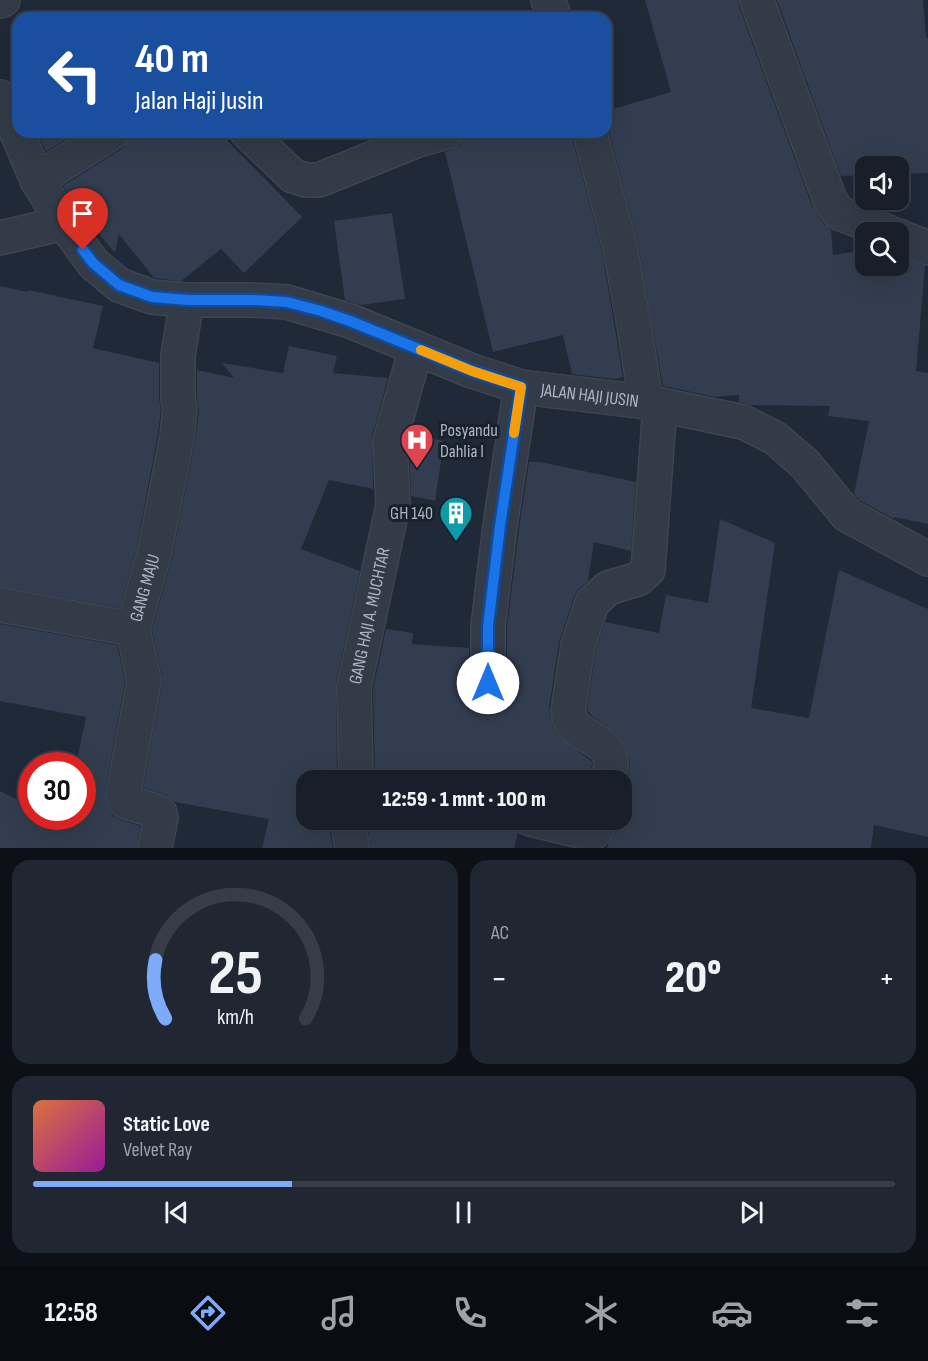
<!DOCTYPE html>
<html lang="id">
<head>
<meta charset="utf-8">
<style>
  body { margin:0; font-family:"Sofia Sans Condensed",sans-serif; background:#212732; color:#f1f3f6; height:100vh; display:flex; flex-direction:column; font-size:22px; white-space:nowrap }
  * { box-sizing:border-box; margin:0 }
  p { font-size:20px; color:#9fa2a8 }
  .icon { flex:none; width:33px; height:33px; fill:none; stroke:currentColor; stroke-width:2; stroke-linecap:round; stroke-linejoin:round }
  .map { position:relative; height:848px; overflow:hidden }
  .drawer { display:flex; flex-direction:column; gap:12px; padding:12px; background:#0d1117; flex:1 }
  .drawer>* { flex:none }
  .guide { position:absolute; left:12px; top:12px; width:600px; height:126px; border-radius:18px; box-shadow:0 6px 24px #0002,0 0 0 2px #363d47; background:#1a4fa0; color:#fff; overflow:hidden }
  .buttons { position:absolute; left:855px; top:156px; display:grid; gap:12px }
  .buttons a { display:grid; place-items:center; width:54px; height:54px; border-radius:12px; background:#181f2a; box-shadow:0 6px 24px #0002,0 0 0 2px #363d47; font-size:30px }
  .speed { position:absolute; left:18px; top:752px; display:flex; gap:12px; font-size:30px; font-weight:700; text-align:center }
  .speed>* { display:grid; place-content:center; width:78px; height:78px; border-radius:50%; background:#181f2a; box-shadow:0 6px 24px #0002,0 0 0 2px #363d47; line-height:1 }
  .speed .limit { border:9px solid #d22; background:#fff; color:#111 }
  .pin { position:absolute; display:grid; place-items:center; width:51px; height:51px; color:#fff; margin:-62px -26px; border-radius:50% 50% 50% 0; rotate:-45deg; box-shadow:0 0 6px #0007 }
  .pin .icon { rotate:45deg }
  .me { position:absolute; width:66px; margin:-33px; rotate:0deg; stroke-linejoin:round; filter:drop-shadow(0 0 4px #0008) }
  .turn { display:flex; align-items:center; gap:21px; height:126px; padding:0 24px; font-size:27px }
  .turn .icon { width:78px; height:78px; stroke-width:2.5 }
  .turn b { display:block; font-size:42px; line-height:51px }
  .big { font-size:45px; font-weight:800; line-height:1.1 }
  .drawer .card { flex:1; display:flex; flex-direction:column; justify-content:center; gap:9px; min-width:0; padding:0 21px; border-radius:18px; background:#212732 }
  .drawer .dial { align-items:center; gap:0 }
  .dial svg { height:156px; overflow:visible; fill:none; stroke:#363d47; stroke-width:7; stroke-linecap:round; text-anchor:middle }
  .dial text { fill:#f1f3f6; stroke:none }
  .song { display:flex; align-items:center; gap:18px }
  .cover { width:72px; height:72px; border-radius:9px; background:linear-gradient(135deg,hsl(20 70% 55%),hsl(300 70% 35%)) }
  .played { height:6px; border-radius:3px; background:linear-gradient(90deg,#7eaafa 30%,#363d47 30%) }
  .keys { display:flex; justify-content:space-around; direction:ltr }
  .heat { display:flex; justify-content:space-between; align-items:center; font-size:33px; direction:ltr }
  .drawer .tiles { flex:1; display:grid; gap:12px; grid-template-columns:1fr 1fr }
  .card:last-child { grid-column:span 2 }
  .trip { position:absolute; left:296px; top:770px; width:336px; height:60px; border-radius:18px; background:#181f2a; box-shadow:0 6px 24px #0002,0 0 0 2px #363d47; font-weight:800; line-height:60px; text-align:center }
  .tabs { display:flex; height:96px; justify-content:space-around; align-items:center; background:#0a0c11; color:#9fa2a8 }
  .tabs .icon { width:42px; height:42px }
  .tabs .active { color:#7eaafa }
  .tabs b { font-size:27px; color:#f1f3f6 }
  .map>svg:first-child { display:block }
  .building { fill:#323d4f }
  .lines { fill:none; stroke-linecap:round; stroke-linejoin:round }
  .street-casing { stroke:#3d4452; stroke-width:36 }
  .street { stroke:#333b48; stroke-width:33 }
  .route-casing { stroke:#114b97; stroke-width:15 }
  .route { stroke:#1a73e8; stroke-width:10 }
  .slow { stroke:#f59e0b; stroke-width:10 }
  .labels { text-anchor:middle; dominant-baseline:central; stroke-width:6; stroke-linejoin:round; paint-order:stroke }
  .street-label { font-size:18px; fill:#aeb6c5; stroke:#19212d }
  .poi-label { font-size:18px; fill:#aeb6c5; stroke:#19212d; text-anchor:start }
</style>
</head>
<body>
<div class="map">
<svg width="928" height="848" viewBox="0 0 928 848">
  <rect width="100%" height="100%" fill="#202938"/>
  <path class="building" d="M645 0H739V6L747 29 812 206 824 224 831 230 833 255 866 250V266H898V256L925 266 916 371 928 373V524L894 517V519L859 500 854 494 869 421 828 416 830 406 751 405 739 402V395L715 397 663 386 638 244 608 127 606 123V111L671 92Z
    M777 0H923L926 38H928V173L898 174V166H866V175L841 176Z
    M37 132H78L46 152Z
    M132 132H219L302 217 244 273 221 249 181 281 154 278 119 234 115 253 74 204 63 186 123 148 129 141Z
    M470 132H572V137L602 251 623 377 614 379 572 374 563 335 493 352 445 152 460 146 465 137V134Z
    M392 213 405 299 361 305 345 300 334 221Z
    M0 286 27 292 28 290 103 306 93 348 159 363V399L161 409 158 433 137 546 120 608 0 587Z
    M289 346 337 356 333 373 388 378 372 436 373 489 329 480 301 549 360 571 336 683 337 780H306V819H331L330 832 333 848H262L269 819 175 802 164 794 143 788 162 684V677L152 630 173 554 195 440 199 410 197 397V370L234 378 222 363 283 373Z
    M411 434 444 441 435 501 411 496 409 443Z
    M529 462H540L636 482 631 551 594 542 588 581 579 589 574 597 559 642 549 708 550 716 553 725 561 738 592 762 589 780H375L373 689 386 629 413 633 412 644 469 648V701L472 710 478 717 487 720 497 717 504 710 507 701V627L519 529Z
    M720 519 775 543 751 708 809 718 839 570 928 609V837L874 825 871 848H607L608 844 616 832 618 819H621V792L627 780 630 762 626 747 618 735 608 727 593 717 587 710 596 649 605 622 659 633 666 595 708 603Z
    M0 624 117 645 125 681 105 792 106 802 113 816 121 820 140 826 137 848H0V791L32 807V816H50L64 823 65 816H82V765H76L86 717 0 701Z
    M368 819H512V825L518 833 514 848H370L368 828Z"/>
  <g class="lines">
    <defs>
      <g id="street">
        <path d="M548 0 555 18"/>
        <path d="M757 0 765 23 830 200 839 213 888 232"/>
        <path d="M0 1 3 0"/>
        <path id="s1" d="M0 97 7 109 37 180 64 223 93 263 119 285 152 297 187 300H253L287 302 350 321 472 371 521 387 646 402 743 422 775 438 805 464 847 515 928 559"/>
        <path d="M247 132 293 176 306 180H319L418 140 447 132"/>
        <path d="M590 132 620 247 635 331 646 402"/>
        <path d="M37 180 113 132"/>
        <path d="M898 236 928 248"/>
        <path d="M0 238 64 223"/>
        <path d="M0 605 133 629"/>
        <path d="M488 701V626L500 526 521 387"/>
        <path id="s2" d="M356 780 354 687 393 505 390 441 416 348"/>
        <path d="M607 780C609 774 611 767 611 761 608 736 571 738 568 711L578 645 592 603 608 588 638 579 648 570 660 405"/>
        <path d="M350 819 349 829 352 848"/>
        <path d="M530 819 584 832 593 833 598 827 600 819"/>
        <path id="s3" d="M155 848 161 818 160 813 156 811 126 802 123 795 144 681 133 629 155 550 177 436 180 408 178 399V355L187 300"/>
      </g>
    </defs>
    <use href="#street" class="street-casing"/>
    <use href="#street" class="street"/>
  </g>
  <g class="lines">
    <defs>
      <path id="route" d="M83 250 93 263 119 285 152 297 188 300H253L287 302 321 311 350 321 472 371 521 387 500 526 488 626V683"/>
    </defs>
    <use href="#route" class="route-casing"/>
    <use href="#route" class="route"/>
    <path class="slow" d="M421 350 472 371 521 387 514 433"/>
  </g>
  <defs>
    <symbol id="hospital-pin" viewBox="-11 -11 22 30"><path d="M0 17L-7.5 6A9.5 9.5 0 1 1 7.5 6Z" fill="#e0444e" stroke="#19212d"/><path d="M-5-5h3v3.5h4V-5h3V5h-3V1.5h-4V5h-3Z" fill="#fff"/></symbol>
    <symbol id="building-pin" viewBox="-11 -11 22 30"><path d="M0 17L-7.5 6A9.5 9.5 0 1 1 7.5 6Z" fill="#0f9aa8" stroke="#19212d"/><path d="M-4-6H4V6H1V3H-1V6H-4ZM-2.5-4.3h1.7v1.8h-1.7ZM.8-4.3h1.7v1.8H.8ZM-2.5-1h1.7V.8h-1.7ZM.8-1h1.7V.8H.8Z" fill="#fff"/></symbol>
  </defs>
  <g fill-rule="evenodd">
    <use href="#hospital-pin" x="398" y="421" width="38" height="52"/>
    <use href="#building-pin" x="437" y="494" width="38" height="52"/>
  </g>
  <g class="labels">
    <g class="street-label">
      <text stroke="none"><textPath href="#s1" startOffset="714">JALAN HAJI JUSIN</textPath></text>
      <text stroke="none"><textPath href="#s3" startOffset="291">GANG MAJU</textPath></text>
      <text stroke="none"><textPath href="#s2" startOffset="166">GANG HAJI A. MUCHTAR</textPath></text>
    </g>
    <g class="poi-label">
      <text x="440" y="430">Posyandu<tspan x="440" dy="21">Dahlia I</tspan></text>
      <text x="433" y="513" text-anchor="end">GH 140</text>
    </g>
  </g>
</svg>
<div class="buttons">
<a><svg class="icon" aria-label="sound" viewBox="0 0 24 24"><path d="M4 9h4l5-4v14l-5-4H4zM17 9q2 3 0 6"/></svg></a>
<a><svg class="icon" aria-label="search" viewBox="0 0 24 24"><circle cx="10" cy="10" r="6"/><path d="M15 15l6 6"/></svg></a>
</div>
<div class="speed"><div class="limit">30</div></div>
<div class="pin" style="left:83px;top:250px;background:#d93025"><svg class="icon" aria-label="arrive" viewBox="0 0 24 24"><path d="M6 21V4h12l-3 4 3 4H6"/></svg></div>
<svg class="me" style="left:488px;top:683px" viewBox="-20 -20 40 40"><circle r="19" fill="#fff"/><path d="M0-13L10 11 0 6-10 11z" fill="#1a73e8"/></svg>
<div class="trip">12:59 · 1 mnt · 100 m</div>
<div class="guide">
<div class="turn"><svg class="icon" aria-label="left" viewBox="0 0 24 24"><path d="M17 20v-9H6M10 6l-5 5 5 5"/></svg><div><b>40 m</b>Jalan Haji Jusin</div></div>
</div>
</div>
<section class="drawer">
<div class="tiles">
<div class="card dial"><svg viewBox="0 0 100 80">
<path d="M14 69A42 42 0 1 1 86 69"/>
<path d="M14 69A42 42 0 0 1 9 39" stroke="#7eaafa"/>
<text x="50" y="56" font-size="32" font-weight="700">25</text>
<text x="50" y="72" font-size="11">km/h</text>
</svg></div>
<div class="card"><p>AC</p>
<div class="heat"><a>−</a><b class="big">20°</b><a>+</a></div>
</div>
<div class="card">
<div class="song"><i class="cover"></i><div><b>Static Love</b><p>Velvet Ray</p></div></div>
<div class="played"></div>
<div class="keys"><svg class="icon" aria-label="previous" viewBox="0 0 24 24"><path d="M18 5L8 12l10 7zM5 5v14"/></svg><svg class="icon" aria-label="pause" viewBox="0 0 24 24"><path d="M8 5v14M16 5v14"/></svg><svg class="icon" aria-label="next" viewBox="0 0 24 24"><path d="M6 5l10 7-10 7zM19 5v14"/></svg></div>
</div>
</div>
</section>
<nav class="tabs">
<b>12:58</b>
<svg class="icon active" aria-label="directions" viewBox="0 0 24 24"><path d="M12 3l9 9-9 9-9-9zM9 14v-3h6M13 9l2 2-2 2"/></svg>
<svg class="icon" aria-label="music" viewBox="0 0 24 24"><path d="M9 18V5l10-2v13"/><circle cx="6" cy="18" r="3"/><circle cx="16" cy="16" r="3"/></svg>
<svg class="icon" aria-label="phone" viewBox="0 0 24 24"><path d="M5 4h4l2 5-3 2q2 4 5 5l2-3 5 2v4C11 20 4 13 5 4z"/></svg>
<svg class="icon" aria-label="climate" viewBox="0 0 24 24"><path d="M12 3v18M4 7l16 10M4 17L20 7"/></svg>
<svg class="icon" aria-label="car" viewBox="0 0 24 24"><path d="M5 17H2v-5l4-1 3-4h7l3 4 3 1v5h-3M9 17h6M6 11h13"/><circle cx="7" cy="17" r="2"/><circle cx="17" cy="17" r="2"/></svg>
<svg class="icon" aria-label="filters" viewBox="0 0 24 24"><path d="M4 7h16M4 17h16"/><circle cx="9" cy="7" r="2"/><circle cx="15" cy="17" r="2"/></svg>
</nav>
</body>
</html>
